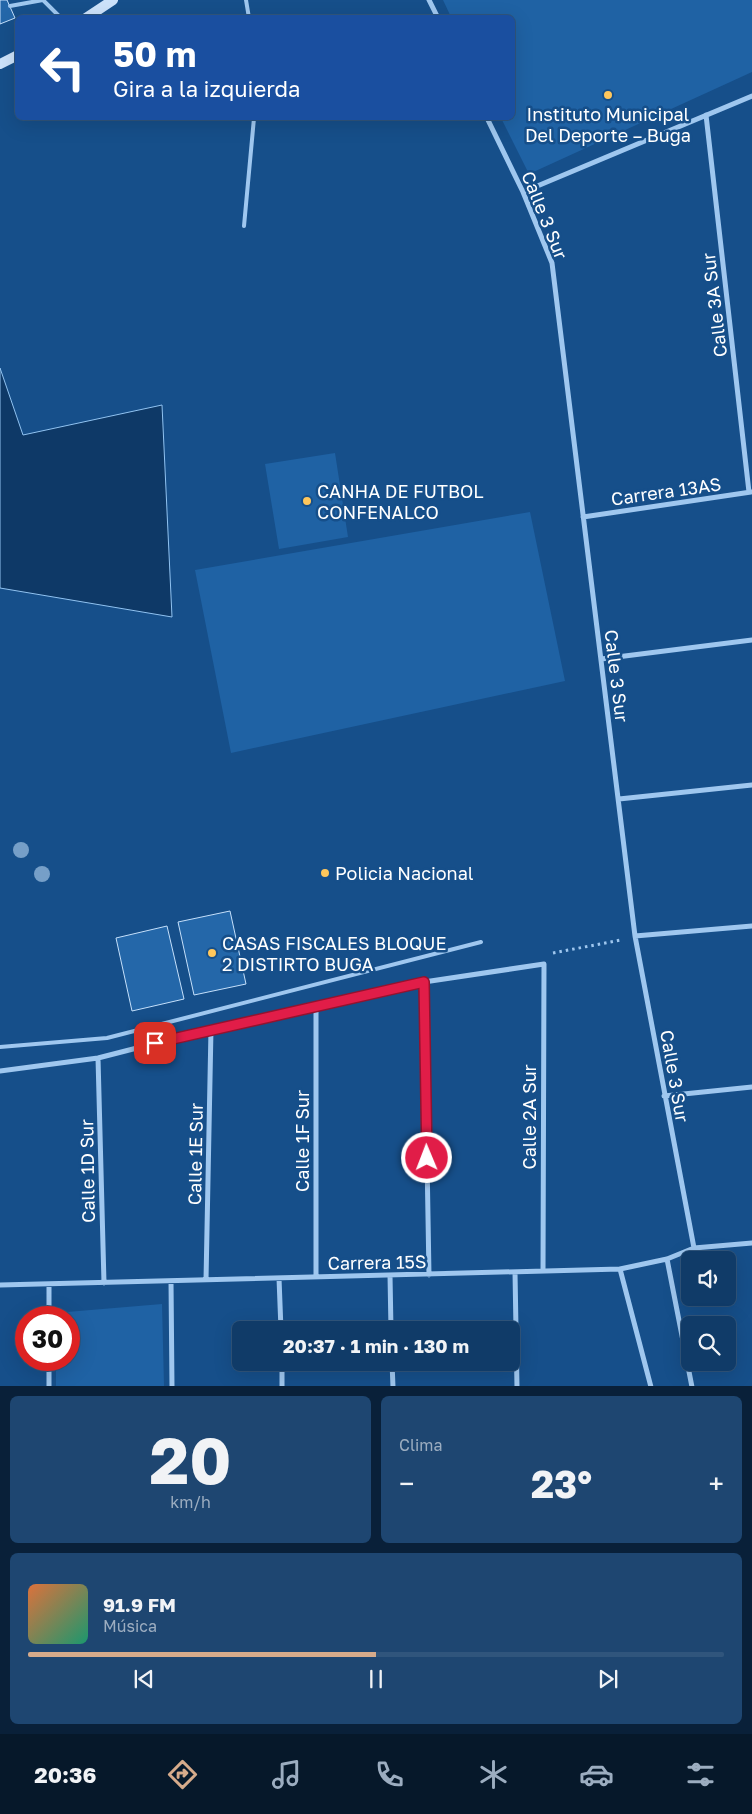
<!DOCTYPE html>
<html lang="es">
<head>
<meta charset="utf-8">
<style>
  body { margin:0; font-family:"Golos Text",sans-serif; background:#1e4671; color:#f1f3f6; height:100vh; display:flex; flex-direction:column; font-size:19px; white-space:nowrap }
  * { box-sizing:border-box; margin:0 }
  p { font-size:16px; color:#9cadc0 }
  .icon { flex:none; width:28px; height:28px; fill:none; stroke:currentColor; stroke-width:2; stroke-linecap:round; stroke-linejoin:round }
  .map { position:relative; height:1386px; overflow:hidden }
  .sheet { display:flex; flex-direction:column; gap:10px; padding:10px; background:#092039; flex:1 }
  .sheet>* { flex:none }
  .banner { position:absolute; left:15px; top:15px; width:500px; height:105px; border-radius:8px; box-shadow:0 5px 20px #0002,0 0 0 1px #30557c; background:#1a4fa0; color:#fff; overflow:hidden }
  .tools { position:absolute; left:681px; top:1251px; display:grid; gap:10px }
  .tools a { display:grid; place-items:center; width:55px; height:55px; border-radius:8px; background:#103b68; box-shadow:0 5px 20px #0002,0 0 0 1px #30557c; font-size:25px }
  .speed { position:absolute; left:15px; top:1306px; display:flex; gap:10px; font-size:25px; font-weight:700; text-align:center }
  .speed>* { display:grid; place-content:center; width:65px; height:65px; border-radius:50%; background:#103b68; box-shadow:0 5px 20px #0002,0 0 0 1px #30557c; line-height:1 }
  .speed .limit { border:8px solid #d22; background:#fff; color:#111 }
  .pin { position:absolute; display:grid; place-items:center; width:42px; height:42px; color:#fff; margin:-21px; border-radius:10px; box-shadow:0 2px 8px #0006 }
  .me { position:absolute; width:55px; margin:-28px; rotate:359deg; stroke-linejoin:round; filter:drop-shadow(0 0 4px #0008) }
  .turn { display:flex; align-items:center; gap:18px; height:105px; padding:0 15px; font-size:22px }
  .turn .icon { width:65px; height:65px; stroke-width:2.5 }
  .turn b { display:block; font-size:35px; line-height:42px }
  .big { font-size:38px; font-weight:700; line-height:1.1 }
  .sheet .card { flex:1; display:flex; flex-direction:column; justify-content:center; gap:8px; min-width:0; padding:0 18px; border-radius:8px; background:#1e4671 }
  .sheet .dial { align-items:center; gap:0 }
  .dial b { font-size:65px; line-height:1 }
  .song { display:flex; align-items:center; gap:15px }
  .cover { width:60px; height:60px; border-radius:8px; background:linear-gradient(135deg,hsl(20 70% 55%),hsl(160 70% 35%)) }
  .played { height:5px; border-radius:2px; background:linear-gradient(90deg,#d6ab8b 50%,#30557c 50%) }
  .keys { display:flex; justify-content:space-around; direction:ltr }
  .heat { display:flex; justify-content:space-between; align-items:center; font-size:28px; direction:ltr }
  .sheet .tiles { flex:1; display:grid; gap:10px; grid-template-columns:1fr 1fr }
  .card:last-child { grid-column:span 2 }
  .trip { position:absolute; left:232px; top:1321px; width:288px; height:50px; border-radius:8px; background:#103b68; box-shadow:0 5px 20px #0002,0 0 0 1px #30557c; font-weight:700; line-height:50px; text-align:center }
  .tab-bar { display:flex; height:80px; justify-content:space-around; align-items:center; background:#06182a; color:#9cadc0 }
  .tab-bar .icon { width:35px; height:35px }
  .tab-bar .active { color:#d6ab8b }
  .tab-bar b { font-size:22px; color:#f1f3f6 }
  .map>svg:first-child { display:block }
  .green { fill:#1f62a4 }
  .water { fill:#0e3967; stroke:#91c3f1 }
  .building { fill:#2467a9; stroke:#c5e0fb }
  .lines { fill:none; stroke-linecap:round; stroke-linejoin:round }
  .path { stroke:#9fc7ef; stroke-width:3; stroke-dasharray:2.5 4; stroke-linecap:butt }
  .service { stroke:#9fc7ef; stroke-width:4 }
  .minor { stroke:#9fc7ef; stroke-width:5 }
  .secondary { stroke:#cce2fa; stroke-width:10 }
  .tree { fill:#769fc8 }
  .route-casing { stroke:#92132f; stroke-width:12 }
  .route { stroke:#e11d48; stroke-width:9 }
  .poi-dot { fill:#ffc75c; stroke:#164f8a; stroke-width:2 }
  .labels { text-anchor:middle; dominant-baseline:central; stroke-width:5; stroke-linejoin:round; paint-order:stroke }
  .poi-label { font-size:18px; fill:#fff; stroke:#164f8a; text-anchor:start }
  .street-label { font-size:18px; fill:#fff; stroke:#164f8a }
</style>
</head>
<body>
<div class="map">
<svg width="752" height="1387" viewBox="0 0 752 1387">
  <rect width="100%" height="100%" fill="#164f8a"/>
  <path class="green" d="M443 0H752V72L529 174 501 118H512V18L451 17Z
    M335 453 348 537 279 549 265 464Z
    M530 512 565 681 231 753 195 570Z
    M162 1304 164 1386H56V1360H69V1318L55 1317V1313Z"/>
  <path class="water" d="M0 368 23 435 162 405 172 617 0 588Z"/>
  <path class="building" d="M0 0H7L15 18 0 24Z
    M230 911 246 984 194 995 178 922Z
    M167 926 184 999 132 1011 116 938Z"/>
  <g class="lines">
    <path class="path" d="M553 953 621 940"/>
    <path class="service" d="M43 0 61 18
      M246 0 249 18
      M10 6 43 0
      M244 226 254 118
      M0 1047 107 1038 481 942"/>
    <path class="minor" d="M429 0 438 18
      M706 115 749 492
      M487 118 523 192 552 263 635 936 694 1248
      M523 192 752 96
      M583 517 751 492
      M601 659 752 640
      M619 799 752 785
      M635 936 752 926
      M424 982 429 1275
      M316 1006V1277
      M98 1058 104 1283
      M0 1071 98 1058 211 1029 424 982 544 964 543 1271
      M664 1096 752 1087
      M667 1259 692 1387
      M620 1269 651 1387
      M515 1272 517 1387
      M390 1275 391 1330
      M279 1278 281 1330
      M206 1280 211 1029
      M171 1281 172 1387
      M49 1284V1318
      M0 1285 620 1269 667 1259 694 1248 752 1243
      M49 1360V1387
      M282 1362V1387
      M392 1362 393 1387"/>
    <path class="secondary" d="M86 18 113 0
      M0 64 18 55"/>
  </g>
  <g class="tree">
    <circle cx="21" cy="850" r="8"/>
    <circle cx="42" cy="874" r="8"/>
  </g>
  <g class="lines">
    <defs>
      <path id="route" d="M155 1043 424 982 427 1158"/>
    </defs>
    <use href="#route" class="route-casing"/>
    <use href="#route" class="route"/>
  </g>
  <g class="poi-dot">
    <circle cx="608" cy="95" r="5"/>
    <circle cx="307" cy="501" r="5"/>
    <circle cx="325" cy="873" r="5"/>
    <circle cx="212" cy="953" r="5"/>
  </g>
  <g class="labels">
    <g class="poi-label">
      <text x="608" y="114" text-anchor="middle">Instituto Municipal<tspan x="608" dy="21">Del Deporte – Buga</tspan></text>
      <text x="317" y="491">CANHA DE FUTBOL<tspan x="317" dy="21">CONFENALCO</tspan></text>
      <text x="335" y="873">Policia Nacional</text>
      <text x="222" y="943">CASAS FISCALES BLOQUE<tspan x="222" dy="21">2 DISTIRTO BUGA</tspan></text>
    </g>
    <g class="street-label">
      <text transform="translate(545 215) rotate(68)">Calle 3 Sur</text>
      <text transform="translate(714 305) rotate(-97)">Calle 3A Sur</text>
      <text transform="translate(666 491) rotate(-8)">Carrera 13AS</text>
      <text transform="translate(617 676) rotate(83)">Calle 3 Sur</text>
      <text transform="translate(675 1076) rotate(80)">Calle 3 Sur</text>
      <text transform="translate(529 1117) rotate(-90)">Calle 2A Sur</text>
      <text transform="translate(302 1141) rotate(-90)">Calle 1F Sur</text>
      <text transform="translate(195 1154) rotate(-89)">Calle 1E Sur</text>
      <text transform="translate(87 1171) rotate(-91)">Calle 1D Sur</text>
      <text transform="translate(377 1262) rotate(-1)">Carrera 15S</text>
    </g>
  </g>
</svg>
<div class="tools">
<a><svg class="icon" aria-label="sound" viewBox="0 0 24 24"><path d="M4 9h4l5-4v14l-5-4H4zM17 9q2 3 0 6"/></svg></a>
<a><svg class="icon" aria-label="search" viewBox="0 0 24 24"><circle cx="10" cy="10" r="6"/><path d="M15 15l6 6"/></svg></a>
</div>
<div class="speed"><div class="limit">30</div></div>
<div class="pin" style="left:155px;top:1043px;background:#d93025"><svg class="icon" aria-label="arrive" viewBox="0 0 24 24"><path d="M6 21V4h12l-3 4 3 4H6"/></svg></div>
<svg class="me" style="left:427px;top:1158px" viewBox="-20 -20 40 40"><circle r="17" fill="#e11d48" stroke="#fff" stroke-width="3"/><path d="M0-11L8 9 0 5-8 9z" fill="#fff"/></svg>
<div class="trip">20:37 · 1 min · 130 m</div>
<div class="banner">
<div class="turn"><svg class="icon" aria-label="left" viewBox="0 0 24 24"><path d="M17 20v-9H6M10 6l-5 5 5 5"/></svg><div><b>50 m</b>Gira a la izquierda</div></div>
</div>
</div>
<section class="sheet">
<div class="tiles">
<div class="card dial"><b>20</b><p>km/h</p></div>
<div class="card"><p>Clima</p>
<div class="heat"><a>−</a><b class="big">23°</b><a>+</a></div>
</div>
<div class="card">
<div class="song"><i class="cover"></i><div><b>91.9 FM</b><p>Música</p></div></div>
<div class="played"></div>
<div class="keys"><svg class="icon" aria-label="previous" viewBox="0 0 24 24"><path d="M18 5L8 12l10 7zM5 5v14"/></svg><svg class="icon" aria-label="pause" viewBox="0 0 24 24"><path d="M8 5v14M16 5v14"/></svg><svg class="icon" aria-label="next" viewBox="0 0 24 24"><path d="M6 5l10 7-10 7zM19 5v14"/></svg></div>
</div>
</div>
</section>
<nav class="tab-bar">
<b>20:36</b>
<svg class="icon active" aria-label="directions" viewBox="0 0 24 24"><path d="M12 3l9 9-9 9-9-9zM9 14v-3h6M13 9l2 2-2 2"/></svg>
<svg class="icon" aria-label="music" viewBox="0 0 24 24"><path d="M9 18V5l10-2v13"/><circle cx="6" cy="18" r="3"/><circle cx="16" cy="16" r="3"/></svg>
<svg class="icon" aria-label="phone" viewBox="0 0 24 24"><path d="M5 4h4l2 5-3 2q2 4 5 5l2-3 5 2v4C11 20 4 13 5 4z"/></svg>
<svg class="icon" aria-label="climate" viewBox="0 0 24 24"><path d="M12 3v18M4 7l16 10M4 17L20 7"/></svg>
<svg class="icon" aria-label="car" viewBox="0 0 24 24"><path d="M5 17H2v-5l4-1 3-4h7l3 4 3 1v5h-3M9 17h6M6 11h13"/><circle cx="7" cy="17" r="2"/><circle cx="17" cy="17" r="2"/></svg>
<svg class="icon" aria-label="filters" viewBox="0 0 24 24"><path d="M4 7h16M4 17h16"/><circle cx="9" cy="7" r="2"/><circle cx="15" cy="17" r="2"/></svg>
</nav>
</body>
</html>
